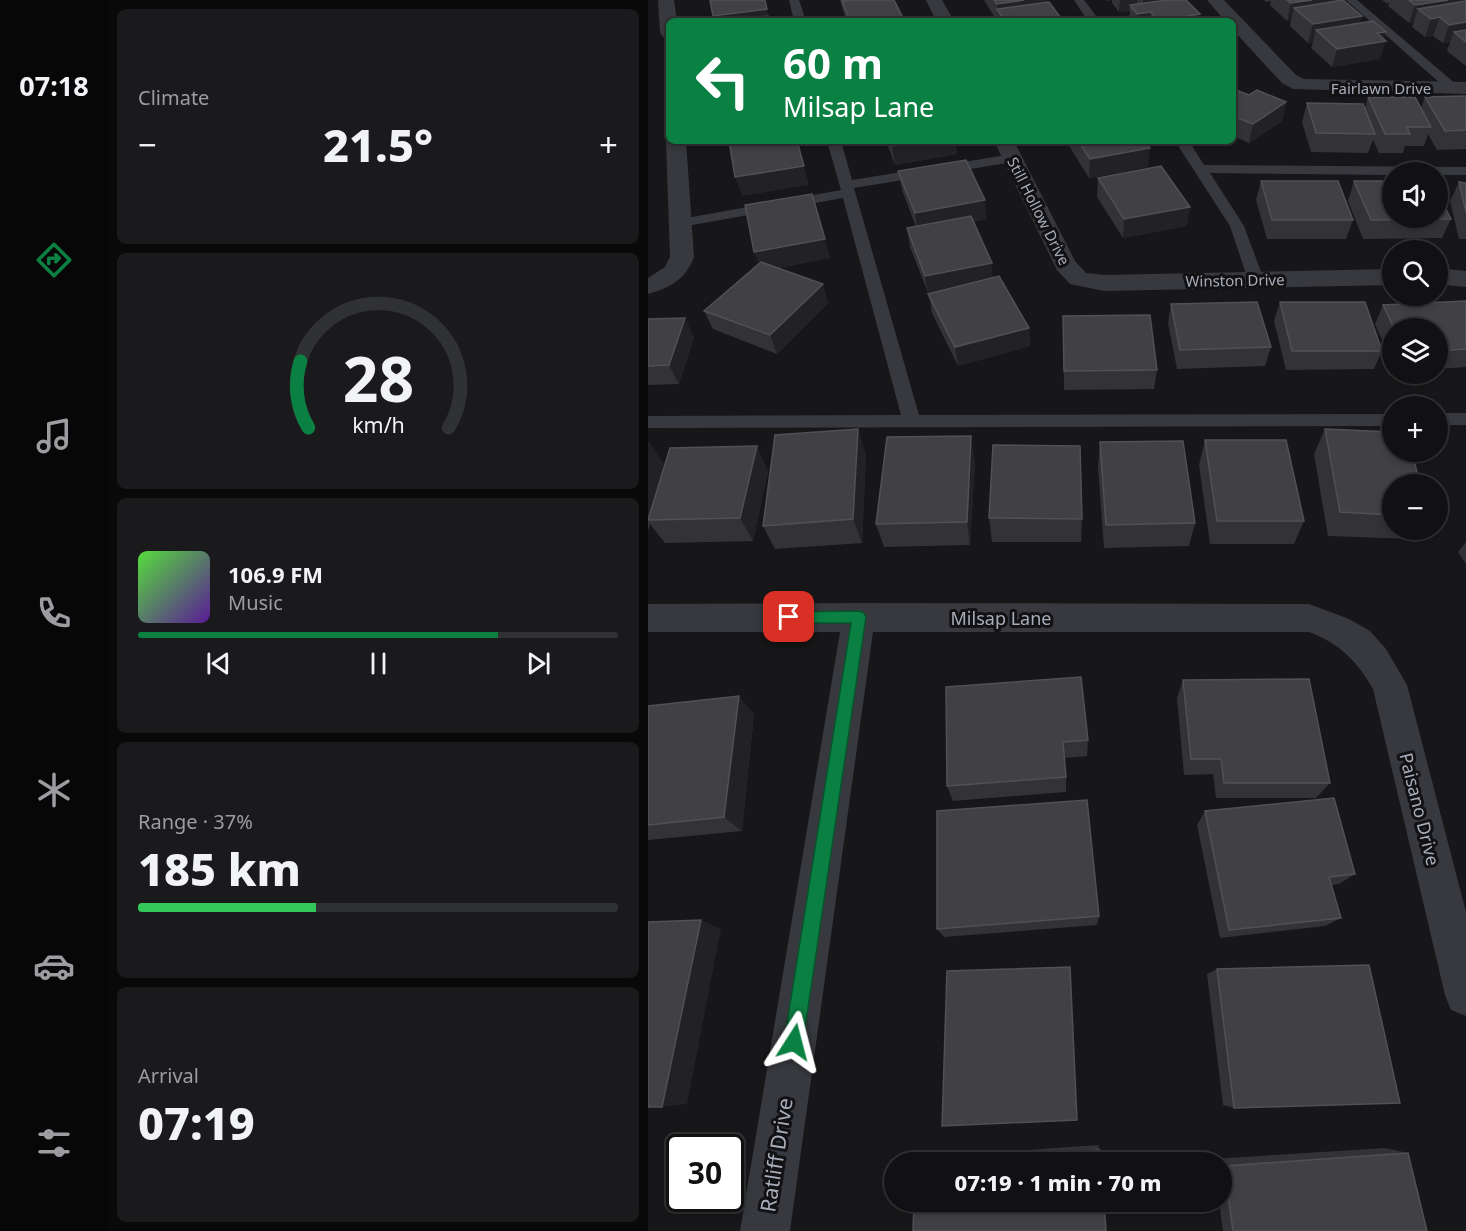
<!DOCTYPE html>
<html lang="en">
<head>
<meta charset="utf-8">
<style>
  body { margin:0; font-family:"Noto Sans",sans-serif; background:#1a1a1c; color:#f1f3f6; height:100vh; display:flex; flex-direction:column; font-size:22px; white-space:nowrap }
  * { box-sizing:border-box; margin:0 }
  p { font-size:20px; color:#9c9da0 }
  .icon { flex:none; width:33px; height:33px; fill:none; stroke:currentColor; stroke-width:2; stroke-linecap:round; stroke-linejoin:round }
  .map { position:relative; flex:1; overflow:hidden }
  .sheet { display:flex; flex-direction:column; gap:9px; padding:9px; background:#09090a; width:540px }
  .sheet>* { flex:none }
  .banner { position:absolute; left:18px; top:18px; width:570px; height:126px; border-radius:9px; box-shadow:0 3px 9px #0003,0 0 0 2px #303133; background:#0b8043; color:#fff; overflow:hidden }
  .tools { position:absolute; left:734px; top:162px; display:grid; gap:12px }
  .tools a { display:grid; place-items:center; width:66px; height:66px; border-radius:50%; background:#111113; box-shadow:0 3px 9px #0003,0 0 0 2px #303133; font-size:30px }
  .speed { position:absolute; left:18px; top:1134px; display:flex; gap:12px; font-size:30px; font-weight:700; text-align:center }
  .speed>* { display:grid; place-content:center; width:78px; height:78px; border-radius:50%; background:#111113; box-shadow:0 3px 9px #0003,0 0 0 2px #303133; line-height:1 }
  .speed .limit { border:3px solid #111; border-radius:9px; background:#fff; color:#111 }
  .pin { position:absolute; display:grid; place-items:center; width:51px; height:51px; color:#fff; margin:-26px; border-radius:12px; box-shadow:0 3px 9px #0006 }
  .me { position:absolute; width:66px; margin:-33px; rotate:9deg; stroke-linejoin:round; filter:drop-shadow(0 0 4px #0008) }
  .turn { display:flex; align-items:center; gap:21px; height:126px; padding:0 18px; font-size:27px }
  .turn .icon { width:78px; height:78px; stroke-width:2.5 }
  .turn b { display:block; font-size:42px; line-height:51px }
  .big { font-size:45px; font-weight:800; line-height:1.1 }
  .sheet .tile { flex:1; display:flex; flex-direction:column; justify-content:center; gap:9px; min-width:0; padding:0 21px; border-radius:9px; background:#1a1a1c }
  .sheet .dial { align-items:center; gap:0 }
  .dial svg { height:156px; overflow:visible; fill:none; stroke:#303133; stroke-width:7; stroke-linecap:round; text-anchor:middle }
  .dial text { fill:#f1f3f6; stroke:none }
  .song { display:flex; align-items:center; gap:18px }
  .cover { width:72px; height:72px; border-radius:9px; background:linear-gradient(135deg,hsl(110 70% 55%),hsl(270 70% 35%)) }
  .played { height:6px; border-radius:3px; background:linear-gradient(90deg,#0b8043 75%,#303133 75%) }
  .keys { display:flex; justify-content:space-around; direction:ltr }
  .heat { display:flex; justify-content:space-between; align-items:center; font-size:33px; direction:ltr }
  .charge { height:9px; border-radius:4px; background:linear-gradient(90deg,#34c759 37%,#303133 0) }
  .trip { position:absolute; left:236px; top:1152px; width:348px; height:60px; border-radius:30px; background:#111113; box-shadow:0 3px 9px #0003,0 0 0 2px #303133; font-weight:800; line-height:60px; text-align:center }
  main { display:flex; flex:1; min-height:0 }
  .dock { display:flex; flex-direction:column; width:108px; justify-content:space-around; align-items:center; background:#070708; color:#9c9da0 }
  .dock .icon { width:42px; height:42px }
  .dock .current { color:#0b8043 }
  .dock b { font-size:27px; color:#f1f3f6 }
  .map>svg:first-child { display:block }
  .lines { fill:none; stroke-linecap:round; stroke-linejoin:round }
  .service { fill:#38393e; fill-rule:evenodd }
  .minor { fill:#38393e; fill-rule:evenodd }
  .wall { fill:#333337 }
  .shaded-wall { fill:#222225 }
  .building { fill:#404045; stroke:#505157; stroke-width:1.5 }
  .route { fill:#0b8043; stroke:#07532c; stroke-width:1.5 }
  .labels { text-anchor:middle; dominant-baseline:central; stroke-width:6; stroke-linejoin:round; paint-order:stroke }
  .far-street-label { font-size:15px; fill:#a9adb9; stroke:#121214 }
  .street-label { font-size:18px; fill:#a9adb9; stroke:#121214 }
  .near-street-label { font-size:21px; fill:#a9adb9; stroke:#121214 }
</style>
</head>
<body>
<main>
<nav class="dock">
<b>07:18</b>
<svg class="icon current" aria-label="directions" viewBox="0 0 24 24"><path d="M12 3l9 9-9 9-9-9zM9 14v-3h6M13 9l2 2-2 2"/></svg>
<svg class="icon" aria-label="music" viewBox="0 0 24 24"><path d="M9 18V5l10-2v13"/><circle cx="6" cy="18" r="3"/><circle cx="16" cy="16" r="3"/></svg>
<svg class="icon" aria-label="phone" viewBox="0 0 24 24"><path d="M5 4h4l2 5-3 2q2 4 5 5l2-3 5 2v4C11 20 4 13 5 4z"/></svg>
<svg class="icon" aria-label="climate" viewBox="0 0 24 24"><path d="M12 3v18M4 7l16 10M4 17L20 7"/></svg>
<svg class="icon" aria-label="car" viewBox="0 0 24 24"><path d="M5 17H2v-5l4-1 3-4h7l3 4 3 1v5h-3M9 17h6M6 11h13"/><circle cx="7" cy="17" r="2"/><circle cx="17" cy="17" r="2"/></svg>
<svg class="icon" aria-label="filters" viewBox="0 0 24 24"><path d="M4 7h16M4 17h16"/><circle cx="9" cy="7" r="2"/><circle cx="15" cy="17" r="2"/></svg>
</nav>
<section class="sheet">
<div class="tile"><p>Climate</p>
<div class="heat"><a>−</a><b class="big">21.5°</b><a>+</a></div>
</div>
<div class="tile dial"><svg viewBox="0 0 100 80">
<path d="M14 69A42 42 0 1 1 86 69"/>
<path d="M14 69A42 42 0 0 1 10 35" stroke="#0b8043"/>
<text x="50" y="56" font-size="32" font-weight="700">28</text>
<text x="50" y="72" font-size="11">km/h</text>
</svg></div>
<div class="tile">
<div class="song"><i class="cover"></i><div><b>106.9 FM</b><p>Music</p></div></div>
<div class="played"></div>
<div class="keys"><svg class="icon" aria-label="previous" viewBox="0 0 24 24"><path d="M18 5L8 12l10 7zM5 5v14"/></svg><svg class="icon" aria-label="pause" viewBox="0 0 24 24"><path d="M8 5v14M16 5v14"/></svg><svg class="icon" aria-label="next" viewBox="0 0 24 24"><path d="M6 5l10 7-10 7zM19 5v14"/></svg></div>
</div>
<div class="tile"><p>Range · 37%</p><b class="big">185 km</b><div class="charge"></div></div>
<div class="tile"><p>Arrival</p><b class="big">07:19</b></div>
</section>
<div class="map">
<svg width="818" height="1231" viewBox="0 0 818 1231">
  <rect width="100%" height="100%" fill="#171719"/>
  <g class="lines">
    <path class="service" d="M141 0H151L158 21H146Z
      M426 0H436L452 21H440Z
      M698 0H709L809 85V91H801Z
      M179 141H193L204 180 365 154 372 158 365 162 206 188 271 415 744 414V426L0 428V416L253 415 195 198 33 227 26 223 33 219 193 190Z
      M527 141H541L556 165 818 167V175H789V172H744V175L562 173 596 226 616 280 608 285 600 280 582 226Z
      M789 413H818V425H789Z"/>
    <path class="minor" d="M10 0H26L29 21H21V38L15 37 12 33Z
      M278 0H294L306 21H288Z
      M559 0H576L648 75 656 79 818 82V94L645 89 634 83 585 30V21H577Z
      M21 137V141H38L46 257C38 279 22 288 0 294V278L17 267 22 257 18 141Z
      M346 141H366L427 261 438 273 456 275 744 269V285L456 291 422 284 409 270Z
      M789 268 818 271V287L789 284Z
      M211 603 661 604 701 619 722 631 738 649 759 685 818 912V1016L803 1010 797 995 725 689C710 662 691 643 661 632H225L142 1231H92L192 632H0V604Z"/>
  </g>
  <path class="wall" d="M192 0H246L256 21H198Z
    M336 0H399V2L415 21H349Z
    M458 0H538L552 14 551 21H481L482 11 471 12 464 3V0L458 1Z
    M616 0H695L714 16 712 23 736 39 732 59 684 67 663 48 665 42 660 43 642 26 643 21H639L622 5 623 1 618 2Z
    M734 0H818V66L799 51 802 42 795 43 785 36 777 37 764 27 766 22 761 23 740 6 741 3H738Z
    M585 72 588 76 586 89 601 95 638 102 634 121 601 143 585 136Z
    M818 96V149L789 150 780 134 776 146H757L755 153H731L725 140 720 153 663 152 654 122 659 103 717 108 720 97 773 108 777 97Z
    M238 141H307L309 154 247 165Z
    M418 141H497L500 167 441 178Z
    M250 171 339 219 325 222 345 278 381 328 382 346 310 366 284 313 281 295 262 247 259 228 268 227 254 190Z
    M450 178 539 226 475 238 449 197Z
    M613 181 705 220 698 239H619L608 200Z
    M706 181 803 219 794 238 715 239 700 201Z
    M811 182 818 183V239H811L802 201Z
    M164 194 182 258 130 268 180 303 129 354 65 329 56 311 111 263 106 252Z
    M818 301V367L789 369V328H744V362L727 324 735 305Z
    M632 302 734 351 726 369 638 370 626 321Z
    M523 304 623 347 617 366 529 369 520 323Z
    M415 316 509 370 506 389 416 390Z
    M0 319 46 337 31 384 0 385Z
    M677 429 744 484V530H771L765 539 680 536 666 454Z
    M557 440 656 521 646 544H562L551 465Z
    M0 442 16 466 120 471 105 541 17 543 2 524 0 531Z
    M452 442 547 523 541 546 456 548 450 467Z
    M218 454 214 543 127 549 115 526Z
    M327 461 322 545 236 547 228 524Z
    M341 518 434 519 433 542H344Z
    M818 542V564L810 552Z
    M433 677 440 740 439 756 416 758 418 777V792L305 801 299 786Z
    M535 680 682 783 668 798H568L565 774 536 775 529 698Z
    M0 706 106 714 94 831 0 840Z
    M557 811 707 874 691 884 683 885 693 918 677 926 572 938 549 825Z
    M451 916 449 925 296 937 289 929Z
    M569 969 586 1108 575 1105 559 974Z
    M450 1145 452 1150 453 1162H269L276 1157Z
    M737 1148 760 1153 779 1231H575L571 1202H573V1162H566L565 1159Z"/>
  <path class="shaded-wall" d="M376 0H399V15L349 9 350 21 349 4Z
    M472 0H489L488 10 482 5 481 11 471 12Z
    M495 0H532L503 12 502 21H489V14H494Z
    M664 0H694L646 8 643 21H639L643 3Z
    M800 0H818V2L792 17 785 36 777 37 783 19 770 9 766 22 761 23 767 5Z
    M119 9 122 21H67L65 16Z
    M552 14 551 21H510Z
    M714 16 709 35 668 30 665 42 660 43 665 24Z
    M818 22V39L806 32 802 42 795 43 801 25Z
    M738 32 735 41H738L732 59 684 67 689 49 729 33Z
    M585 76H588L585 94Z
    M638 102 634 121 601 143 605 124Z
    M149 141 161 185 94 196 87 177Z
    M271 141H307L309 154 247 165 244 146Z
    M502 148 500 167 441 178 442 159Z
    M337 200 339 219 270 232 267 213Z
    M542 207 539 226 475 238 476 219Z
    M177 239 182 258 114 271 106 252Z
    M344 263 345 282 280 295 277 276Z
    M175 284 180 303 129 354 122 335Z
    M37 318 46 337 31 384 21 365Z
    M381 328 382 346 310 366 307 347Z
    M210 429 218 454 214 543 205 519Z
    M323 436 327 461 322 545 319 522Z
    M1 442 17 466 0 520V444Z
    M109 446 120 471 105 541 92 518Z
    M91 696 106 714 94 831 76 817Z
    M53 920 73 929 39 1104 14 1107Z"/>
  <path class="building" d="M62 0H117L119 9 65 16Z
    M201 0H246L256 20 250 21H202L194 1Z
    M346 0H376L349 4Z
    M520 0H538L552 14 510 21 503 12 489 14 482 5Z
    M639 0H664L643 3Z
    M695 0 714 16 665 24 646 8Z
    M761 0H800L767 5Z
    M818 1V22L801 25 792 17 783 19 770 9Z
    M401 2 415 21H357L349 9Z
    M120 16 121 21H80Z
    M725 21 738 32 729 33 738 41 689 49 668 30Z
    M818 30V42L806 32Z
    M585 89 601 95 609 90 638 102 605 124 585 116Z
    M818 96V130L797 131 777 97Z
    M720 97H767L783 127H759L762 134H737Z
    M659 103 715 104 727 134 668 133Z
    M81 141H149L156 166 87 177Z
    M242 141H271L244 146Z
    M430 141H497L502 148 442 159Z
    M318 160 337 200 267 213 250 171Z
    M513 166 542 207 476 219 450 178Z
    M613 181H690L705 220H624Z
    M706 181H744V218H789V192L803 219 723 220Z
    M811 182 818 183V212Z
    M164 194 177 239 106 252 97 205Z
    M323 216 344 263 277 276 259 228Z
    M113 262 175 284 122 335 56 311Z
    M351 276 381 328 307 347 280 294Z
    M818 301V349L789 351V328H746L735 305Z
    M609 302 623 347 532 350 523 304Z
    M632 302H717L734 351H644Z
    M502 315 509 370 416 371 415 316Z
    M37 318 21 365 0 366V319Z
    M210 429 205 519 115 526 127 435Z
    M677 429 744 432V452H764L772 484H744V515L692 512Z
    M323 436 319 522 228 524 239 437Z
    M557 440H638L656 521H569Z
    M535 441 547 523 458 525 452 442Z
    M345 445 432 446 434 519 341 518Z
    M109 446 92 518 0 520 22 448Z
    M433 677 440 740 415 742 418 777 299 786 298 687Z
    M661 679 682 783H576L573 759H543L535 680Z
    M91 696 76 817 0 825V706Z
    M686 798 707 874 681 877 693 918 581 930 557 811Z
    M439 800 451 916 289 929V811Z
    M53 920 14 1107H0V922Z
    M721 965 752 1103 586 1108 569 969Z
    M422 967 429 1120 294 1126 299 971Z
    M452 1150 453 1162H282Z
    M760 1153 779 1231H585L576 1166Z
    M266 1202H456L458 1231H265Z"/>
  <path class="route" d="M211 611 216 613 218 617 155 1042 152 1049 146 1051 139 1049 136 1042 203 623H141L136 622 134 617 136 613 141 612Z"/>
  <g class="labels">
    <g class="far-street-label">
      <text x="733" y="88">Fairlawn Drive</text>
      <text transform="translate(391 211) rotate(63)">Still Hollow Drive</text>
      <text transform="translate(587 280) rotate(-1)">Winston Drive</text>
    </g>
    <g class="street-label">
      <text x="353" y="618">Milsap Lane</text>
      <text transform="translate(772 809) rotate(76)">Paisano Drive</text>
    </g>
    <g class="near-street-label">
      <text transform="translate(128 1155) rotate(-81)">Ratliff Drive</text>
    </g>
  </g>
</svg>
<div class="tools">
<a><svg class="icon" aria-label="sound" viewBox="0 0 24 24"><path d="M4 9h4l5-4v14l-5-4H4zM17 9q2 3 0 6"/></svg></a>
<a><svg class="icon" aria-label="search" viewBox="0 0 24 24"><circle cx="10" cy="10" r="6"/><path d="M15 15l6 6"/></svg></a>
<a><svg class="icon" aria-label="layers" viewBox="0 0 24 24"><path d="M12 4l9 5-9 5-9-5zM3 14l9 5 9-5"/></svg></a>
<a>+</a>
<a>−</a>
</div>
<div class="speed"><div class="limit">30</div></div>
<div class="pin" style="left:141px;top:617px;background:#d93025"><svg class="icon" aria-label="arrive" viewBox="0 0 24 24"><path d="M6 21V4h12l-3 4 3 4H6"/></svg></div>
<svg class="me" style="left:146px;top:1042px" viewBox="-20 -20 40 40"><path d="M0-17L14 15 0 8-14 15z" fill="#0b8043" stroke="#fff" stroke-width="4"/></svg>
<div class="trip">07:19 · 1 min · 70 m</div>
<div class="banner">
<div class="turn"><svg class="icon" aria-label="left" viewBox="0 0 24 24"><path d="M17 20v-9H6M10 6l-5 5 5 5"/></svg><div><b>60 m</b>Milsap Lane</div></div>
</div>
</div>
</main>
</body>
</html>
